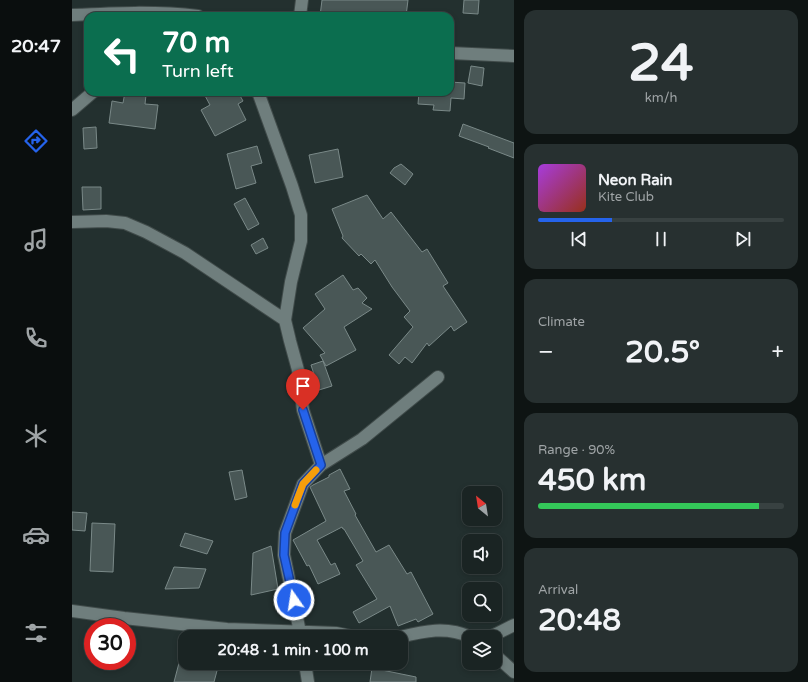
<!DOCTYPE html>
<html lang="en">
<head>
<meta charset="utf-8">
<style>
  body { margin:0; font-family:"Varela Round",sans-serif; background:#273030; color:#f1f3f6; height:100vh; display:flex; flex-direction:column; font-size:15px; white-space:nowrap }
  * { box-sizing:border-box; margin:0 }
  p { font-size:13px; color:#9fa4a6 }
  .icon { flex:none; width:22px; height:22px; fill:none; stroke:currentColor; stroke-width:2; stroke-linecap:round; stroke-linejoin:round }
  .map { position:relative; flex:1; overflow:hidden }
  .details { display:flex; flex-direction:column; gap:10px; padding:10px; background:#0e1413; width:294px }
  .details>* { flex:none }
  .guide { position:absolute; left:12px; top:12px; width:370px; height:84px; border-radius:12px; box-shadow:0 2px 6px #0003,0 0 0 1px #384141; background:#0b6e4f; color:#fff; overflow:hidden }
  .needle { width:26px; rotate:330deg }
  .buttons { position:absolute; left:390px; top:486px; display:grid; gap:8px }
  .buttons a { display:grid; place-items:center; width:40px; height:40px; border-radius:8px; background:#1a2423; box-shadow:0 2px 6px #0003,0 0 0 1px #384141; font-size:20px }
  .speed { position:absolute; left:12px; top:618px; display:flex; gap:8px; font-size:20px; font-weight:700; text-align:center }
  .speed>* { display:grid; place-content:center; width:52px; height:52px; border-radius:50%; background:#1a2423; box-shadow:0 2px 6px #0003,0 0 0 1px #384141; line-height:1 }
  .speed .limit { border:6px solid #d22; background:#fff; color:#111 }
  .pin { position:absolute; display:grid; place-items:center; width:34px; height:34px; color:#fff; margin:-41px -17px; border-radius:50% 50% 50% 0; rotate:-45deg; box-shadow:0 0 4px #0007 }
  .pin .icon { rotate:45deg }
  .me { position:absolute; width:44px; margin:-22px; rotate:347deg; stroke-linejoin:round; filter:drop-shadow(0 0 3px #0008) }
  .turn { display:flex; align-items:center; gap:14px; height:84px; padding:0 12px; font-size:18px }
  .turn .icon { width:52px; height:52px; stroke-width:2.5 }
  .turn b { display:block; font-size:28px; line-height:34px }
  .big { font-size:30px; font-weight:700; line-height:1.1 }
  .details .tile { flex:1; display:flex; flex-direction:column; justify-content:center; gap:6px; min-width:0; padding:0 14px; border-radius:12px; background:#273030 }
  .details .dial { align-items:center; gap:0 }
  .dial b { font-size:52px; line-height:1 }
  .song { display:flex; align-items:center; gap:12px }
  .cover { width:48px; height:48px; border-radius:6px; background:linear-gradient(135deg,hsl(280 70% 55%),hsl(10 70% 35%)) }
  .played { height:4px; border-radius:2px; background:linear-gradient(90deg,#2563eb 30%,#384141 30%) }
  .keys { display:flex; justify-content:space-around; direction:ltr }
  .heat { display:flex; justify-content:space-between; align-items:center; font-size:22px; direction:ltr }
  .charge { height:6px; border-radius:3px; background:linear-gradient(90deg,#34c759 90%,#384141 0) }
  .trip { position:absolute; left:106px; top:630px; width:230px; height:40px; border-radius:12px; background:#1a2423; box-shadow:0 2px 6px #0003,0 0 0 1px #384141; font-weight:700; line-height:40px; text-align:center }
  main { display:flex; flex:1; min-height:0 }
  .menu { display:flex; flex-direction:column; width:72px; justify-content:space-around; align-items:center; background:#0a0e0e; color:#9fa4a6 }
  .menu .icon { width:28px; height:28px }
  .menu .on { color:#2563eb }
  .menu b { font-size:18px; color:#f1f3f6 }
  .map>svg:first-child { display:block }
  .building { fill:#495756; stroke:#7a8988 }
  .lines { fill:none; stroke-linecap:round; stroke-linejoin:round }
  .street-casing { stroke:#404b4a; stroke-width:14 }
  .street { stroke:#6f7e7d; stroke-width:12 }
  .route-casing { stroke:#184099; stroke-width:10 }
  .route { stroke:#2563eb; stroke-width:7 }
  .slow { stroke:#f59e0b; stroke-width:7 }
</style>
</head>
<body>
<main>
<nav class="menu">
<b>20:47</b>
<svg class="icon on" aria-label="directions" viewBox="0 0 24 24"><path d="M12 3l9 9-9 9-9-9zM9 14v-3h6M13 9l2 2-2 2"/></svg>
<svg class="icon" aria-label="music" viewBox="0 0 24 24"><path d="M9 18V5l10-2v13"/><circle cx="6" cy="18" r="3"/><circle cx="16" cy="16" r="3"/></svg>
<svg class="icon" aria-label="phone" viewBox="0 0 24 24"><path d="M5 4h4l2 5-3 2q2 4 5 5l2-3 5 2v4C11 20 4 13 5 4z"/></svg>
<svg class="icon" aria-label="climate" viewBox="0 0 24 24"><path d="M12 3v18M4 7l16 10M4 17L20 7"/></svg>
<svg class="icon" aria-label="car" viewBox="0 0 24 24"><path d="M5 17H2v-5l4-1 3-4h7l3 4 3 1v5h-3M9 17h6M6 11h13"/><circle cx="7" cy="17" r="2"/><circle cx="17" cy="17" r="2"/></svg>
<svg class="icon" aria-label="filters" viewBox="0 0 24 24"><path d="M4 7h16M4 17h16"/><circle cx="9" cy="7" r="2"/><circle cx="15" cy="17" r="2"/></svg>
</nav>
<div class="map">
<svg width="442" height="682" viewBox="0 0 442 682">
  <rect width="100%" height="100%" fill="#23302f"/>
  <path class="building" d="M250 0H336L334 16H248Z
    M392 0H407L406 14 391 13Z
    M399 66 412 68 410 86 396 83Z
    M378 82 393 83 392 99 379 98 378 111 361 110 362 105 346 104 347 92H378Z
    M53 92 74 95 73 104 86 105 83 129 37 123 40 101 51 103Z
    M131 92H166L171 101 166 104 174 120 143 136 129 110 138 105Z
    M391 124 442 143V158L416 148 417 147 387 136Z
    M24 127 25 148 12 149 11 128Z
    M185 146 190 163 179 166 184 183 164 189 155 154Z
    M266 149 271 177 243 183 237 155Z
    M329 164 341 174 333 185 318 173 322 168Z
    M10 187H29V209L11 210Z
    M295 195 311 219 319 212 350 252 355 249 376 283 371 286 395 322 382 331 379 326 357 346 355 343 340 363 333 357 327 364 317 355 341 327 332 317 338 311 320 287 303 260 299 264 289 254 287 256 270 238 271 236 260 209Z
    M173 198 187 224 176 230 162 204Z
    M191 238 196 248 184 254 179 245Z
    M271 275 281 290 286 288 295 298 290 303 300 309 272 327 284 350 254 366 248 355 253 353 231 328 253 309 243 294Z
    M251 361 260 386 247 390 239 365Z
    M268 469 278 489 272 491 284 514 283 515 304 552 317 545 335 574 339 572 361 614 346 622 344 619 326 626 318 606 287 623 281 612 305 599 284 565 291 561 272 529H271L270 527 245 540 259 565 263 563 268 574 246 584 237 565 235 566 221 540 254 521 238 487 241 485 257 477V475Z
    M170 470 175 497 163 500 157 472Z
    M0 512 15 513 13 531 0 530Z
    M20 523 43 524 41 572 18 571Z
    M113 533 141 541 135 554 108 546Z
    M199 546 206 589 179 595 181 553Z
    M102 567 134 569 127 588 93 589Z
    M107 663H130L146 667 142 682H102Z
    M300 668 344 677V682H298Z"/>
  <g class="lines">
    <defs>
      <path id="street" d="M0 15C42 13 84 11 126 16
        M228 16 230 0
        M378 53 442 56
        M186 92 220 186 229 215V241L219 282 213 320 218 341 226 370 231 410 249 465
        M0 110 21 92
        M0 222 34 221 53 223 74 232 113 253 213 320
        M0 611 52 618 155 629 264 633 284 637
        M229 637 212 555 213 533 231 484 249 465 290 439 366 377
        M328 637C352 631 375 626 398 637
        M418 637 442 625
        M423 655 442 672
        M233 663 236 682"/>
    </defs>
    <use href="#street" class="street-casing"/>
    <use href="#street" class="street"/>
  </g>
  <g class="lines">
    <defs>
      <path id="route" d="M222 600 212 555 213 533 231 484 249 465 231 410"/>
    </defs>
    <use href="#route" class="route-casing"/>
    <use href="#route" class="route"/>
    <path class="slow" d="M223 505 231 484 244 470"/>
  </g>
</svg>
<div class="buttons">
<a><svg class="needle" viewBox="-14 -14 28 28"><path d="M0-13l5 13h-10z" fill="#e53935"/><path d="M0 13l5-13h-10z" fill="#9fa4a6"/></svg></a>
<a><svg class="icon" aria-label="sound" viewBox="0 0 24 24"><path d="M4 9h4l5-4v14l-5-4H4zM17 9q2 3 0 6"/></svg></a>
<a><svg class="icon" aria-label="search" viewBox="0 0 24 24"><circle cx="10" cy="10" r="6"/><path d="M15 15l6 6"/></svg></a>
<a><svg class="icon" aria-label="layers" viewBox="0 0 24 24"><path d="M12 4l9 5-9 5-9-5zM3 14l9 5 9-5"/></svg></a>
</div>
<div class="speed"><div class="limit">30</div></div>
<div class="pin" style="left:231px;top:410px;background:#d93025"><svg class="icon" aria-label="arrive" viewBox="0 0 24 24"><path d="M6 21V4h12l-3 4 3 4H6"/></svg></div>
<svg class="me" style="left:222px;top:600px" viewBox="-20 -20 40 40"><circle r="17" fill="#2563eb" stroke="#fff" stroke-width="3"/><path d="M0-11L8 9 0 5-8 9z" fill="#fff"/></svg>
<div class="trip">20:48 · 1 min · 100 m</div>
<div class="guide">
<div class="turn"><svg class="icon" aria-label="left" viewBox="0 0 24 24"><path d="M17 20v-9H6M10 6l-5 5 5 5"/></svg><div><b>70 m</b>Turn left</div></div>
</div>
</div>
<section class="details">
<div class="tile dial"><b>24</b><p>km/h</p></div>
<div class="tile">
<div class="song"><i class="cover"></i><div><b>Neon Rain</b><p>Kite Club</p></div></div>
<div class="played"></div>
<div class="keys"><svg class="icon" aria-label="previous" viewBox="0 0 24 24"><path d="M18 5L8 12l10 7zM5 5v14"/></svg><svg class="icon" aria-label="pause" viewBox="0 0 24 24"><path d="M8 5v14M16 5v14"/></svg><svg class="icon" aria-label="next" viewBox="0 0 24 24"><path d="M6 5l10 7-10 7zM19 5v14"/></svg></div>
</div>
<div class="tile"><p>Climate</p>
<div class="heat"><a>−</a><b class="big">20.5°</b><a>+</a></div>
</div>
<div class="tile"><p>Range · 90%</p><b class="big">450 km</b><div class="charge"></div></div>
<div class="tile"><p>Arrival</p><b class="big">20:48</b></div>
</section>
</main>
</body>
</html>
